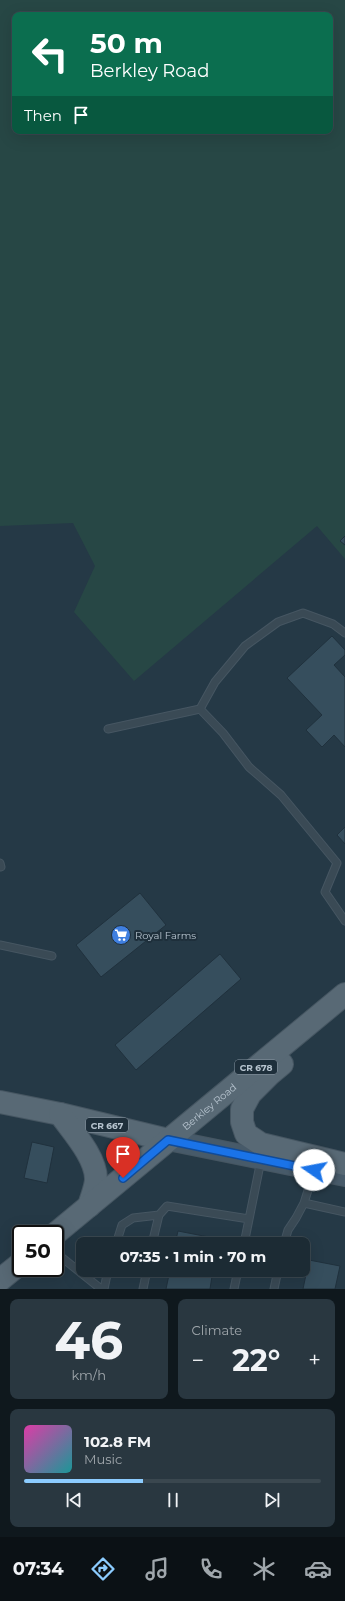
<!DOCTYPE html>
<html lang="en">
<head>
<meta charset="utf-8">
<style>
  body { margin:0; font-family:Montserrat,sans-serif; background:#293740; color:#f1f3f6; height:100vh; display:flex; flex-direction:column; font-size:15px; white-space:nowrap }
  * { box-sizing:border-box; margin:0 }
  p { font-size:13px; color:#a0a7ac }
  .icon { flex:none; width:22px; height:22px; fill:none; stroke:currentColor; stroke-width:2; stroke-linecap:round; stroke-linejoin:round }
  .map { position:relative; height:1289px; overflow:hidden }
  .details { display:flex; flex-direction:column; gap:10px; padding:10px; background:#0f181d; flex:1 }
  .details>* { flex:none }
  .top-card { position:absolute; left:12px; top:12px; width:321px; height:122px; border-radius:8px; box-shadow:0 4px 16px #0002,0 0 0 1px #3a474f; background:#0b6e4f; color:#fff; overflow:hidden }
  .speed { position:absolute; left:12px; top:1225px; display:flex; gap:8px; font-size:20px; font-weight:700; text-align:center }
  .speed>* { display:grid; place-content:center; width:52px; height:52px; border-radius:50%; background:#1c2b34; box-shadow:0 4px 16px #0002,0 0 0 1px #3a474f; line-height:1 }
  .speed .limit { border:2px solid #111; border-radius:6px; background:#fff; color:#111 }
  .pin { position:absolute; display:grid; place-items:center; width:34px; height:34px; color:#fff; margin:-41px -17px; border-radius:50% 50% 50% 0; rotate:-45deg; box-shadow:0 0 4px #0007 }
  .pin .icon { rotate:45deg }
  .me { position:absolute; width:44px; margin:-22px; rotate:282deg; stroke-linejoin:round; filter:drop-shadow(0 0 3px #0008) }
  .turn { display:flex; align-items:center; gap:14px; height:84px; padding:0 12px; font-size:18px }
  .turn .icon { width:52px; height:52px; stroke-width:2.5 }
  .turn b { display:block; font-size:28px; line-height:34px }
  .then { display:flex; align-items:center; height:38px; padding:0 12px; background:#0003; gap:8px; font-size:15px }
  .big { font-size:30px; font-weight:700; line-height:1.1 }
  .details .tile { flex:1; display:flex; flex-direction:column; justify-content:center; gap:6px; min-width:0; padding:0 14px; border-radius:8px; background:#293740 }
  .details .dial { align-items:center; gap:0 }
  .dial b { font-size:52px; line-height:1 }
  .song { display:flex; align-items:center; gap:12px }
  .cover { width:48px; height:48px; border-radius:6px; background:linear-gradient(135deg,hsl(320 70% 55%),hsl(180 70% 35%)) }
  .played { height:4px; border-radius:2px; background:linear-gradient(90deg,#8cccff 40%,#3a474f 40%) }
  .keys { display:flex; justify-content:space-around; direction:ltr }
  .heat { display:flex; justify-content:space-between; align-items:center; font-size:22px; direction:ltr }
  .details .tiles { flex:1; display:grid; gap:10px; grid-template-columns:1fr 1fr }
  .tile:last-child { grid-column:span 2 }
  .trip { position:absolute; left:76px; top:1237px; width:234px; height:40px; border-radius:8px; background:#1c2b34; box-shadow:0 4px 16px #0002,0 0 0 1px #3a474f; font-weight:700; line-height:40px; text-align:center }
  .dock { display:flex; height:64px; justify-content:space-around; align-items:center; background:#0b1115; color:#a0a7ac }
  .dock .icon { width:28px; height:28px }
  .dock .active { color:#8cccff }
  .dock b { font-size:18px; color:#f1f3f6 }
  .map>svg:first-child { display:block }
  .green { fill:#274745; fill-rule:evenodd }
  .building { fill:#364e5d; stroke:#20313d }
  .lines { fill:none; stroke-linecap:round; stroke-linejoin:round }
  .lane-casing { stroke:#465662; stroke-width:9 }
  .secondary-casing { stroke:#465662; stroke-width:22 }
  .primary-casing { stroke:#465662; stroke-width:24 }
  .lane { stroke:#3a4a55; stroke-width:7 }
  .secondary { stroke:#475a69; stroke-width:20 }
  .primary { stroke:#586975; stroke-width:22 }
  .route-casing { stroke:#114b97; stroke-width:10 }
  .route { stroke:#1a73e8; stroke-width:7 }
  .labels { text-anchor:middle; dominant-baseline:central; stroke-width:4; stroke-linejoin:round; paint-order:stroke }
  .shield { fill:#1e2f3b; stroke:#8997a3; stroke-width:1 }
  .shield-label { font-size:9px; font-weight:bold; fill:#b7c4cf }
  .poi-label { font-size:10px; fill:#b7c4cf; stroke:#1e2f3b; text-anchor:start }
  .street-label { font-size:10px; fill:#b7c4cf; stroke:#1e2f3b }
</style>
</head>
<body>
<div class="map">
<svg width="345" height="1289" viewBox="0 0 345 1289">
  <rect width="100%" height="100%" fill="#253946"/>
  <path class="green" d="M0 0H345V559L317 526 134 681 74 612 95 566 73 523 0 526ZM15 15H330V131H15Z"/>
  <path class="building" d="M345 536V545L340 541Z
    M332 636 345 650V655L334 665 345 677V747L334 735 322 747 306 730 322 715 287 678Z
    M345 827V844L337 835Z
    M140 893 166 925 101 977 76 945Z
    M220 954 241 979 136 1070 115 1045Z
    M32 1142 54 1147 47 1183 24 1178Z
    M178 1231 219 1239 218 1244H175Z
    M309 1260 340 1266 335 1289H303Z
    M170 1270H213L210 1289H166Z"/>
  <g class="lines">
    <defs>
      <path id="lane" d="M200 709 215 682 245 646 278 622 303 613 333 624 345 633
        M108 729 200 709 223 733 249 767 281 795 337 863 325 892 345 921
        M0 863 1 867
        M0 945 52 956
        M304 1203 345 1212
        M116 1244 122 1225 133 1218 159 1215
        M152 1244 159 1215 167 1206 249 1219
        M244 1244 261 1160
        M284 1244 288 1230 296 1218 304 1203 314 1171
        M55 1252 101 1289
        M104 1289 108 1270
        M143 1289 147 1270
        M234 1289 238 1270
        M274 1289 278 1270"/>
      <path id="secondary" d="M168 1140 345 1176"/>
      <g id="primary">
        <path d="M282 1064 270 1074 250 1094 242 1109V1122L246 1134 261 1144 345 1164"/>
        <path d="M0 1102 60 1114 168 1140"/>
        <path d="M60 1114C72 1131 96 1157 96 1179 96 1187 91 1198 89 1206"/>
        <path id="s1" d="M55 1234 345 994"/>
        <path d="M0 1280 21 1263"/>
      </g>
    </defs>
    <use href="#lane" class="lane-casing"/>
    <use href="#secondary" class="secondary-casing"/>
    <use href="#primary" class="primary-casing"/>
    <use href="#lane" class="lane"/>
    <use href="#secondary" class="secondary"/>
    <use href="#primary" class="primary"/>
  </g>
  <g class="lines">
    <defs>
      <path id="route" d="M123 1178 168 1140 314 1170"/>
    </defs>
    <use href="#route" class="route-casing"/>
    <use href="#route" class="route"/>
  </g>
  <defs>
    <symbol id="supermarket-disc" viewBox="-11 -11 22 22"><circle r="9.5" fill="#3f7fe0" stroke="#1e2f3b"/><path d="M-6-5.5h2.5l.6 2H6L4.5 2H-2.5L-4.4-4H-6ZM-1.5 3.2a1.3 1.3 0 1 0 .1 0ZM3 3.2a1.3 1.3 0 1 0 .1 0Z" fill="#fff"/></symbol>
  </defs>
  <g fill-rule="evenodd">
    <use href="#supermarket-disc" x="110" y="924" width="22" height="22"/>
  </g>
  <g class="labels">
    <g class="shield">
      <rect x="235" y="1060" width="42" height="14" rx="3"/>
      <rect x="86" y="1118" width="42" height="14" rx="3"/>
    </g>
    <g class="shield-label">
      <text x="256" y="1067">CR 678</text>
      <text x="107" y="1125">CR 667</text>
    </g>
    <g class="poi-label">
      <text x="135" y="935">Royal Farms</text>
    </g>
    <g class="street-label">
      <text stroke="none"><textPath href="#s1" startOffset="200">Berkley Road</textPath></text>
    </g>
  </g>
</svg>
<div class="speed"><div class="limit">50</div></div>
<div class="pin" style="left:123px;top:1178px;background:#d93025"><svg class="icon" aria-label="arrive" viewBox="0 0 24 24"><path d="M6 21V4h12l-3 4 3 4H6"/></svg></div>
<svg class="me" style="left:314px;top:1170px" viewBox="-20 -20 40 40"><circle r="19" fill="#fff"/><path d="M0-13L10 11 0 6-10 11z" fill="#1a73e8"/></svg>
<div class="trip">07:35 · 1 min · 70 m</div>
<div class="top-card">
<div class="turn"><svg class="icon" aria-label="left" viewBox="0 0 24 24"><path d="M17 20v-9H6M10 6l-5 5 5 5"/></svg><div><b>50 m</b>Berkley Road</div></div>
<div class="then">Then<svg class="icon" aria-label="arrive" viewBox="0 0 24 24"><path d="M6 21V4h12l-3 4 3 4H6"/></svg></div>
</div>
</div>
<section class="details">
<div class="tiles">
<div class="tile dial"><b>46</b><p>km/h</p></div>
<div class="tile"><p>Climate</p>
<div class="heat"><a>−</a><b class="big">22°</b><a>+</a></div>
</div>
<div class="tile">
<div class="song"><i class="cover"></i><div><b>102.8 FM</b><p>Music</p></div></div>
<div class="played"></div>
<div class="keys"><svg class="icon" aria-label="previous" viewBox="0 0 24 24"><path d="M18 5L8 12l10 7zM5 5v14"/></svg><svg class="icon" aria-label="pause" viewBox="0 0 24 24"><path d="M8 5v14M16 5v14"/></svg><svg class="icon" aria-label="next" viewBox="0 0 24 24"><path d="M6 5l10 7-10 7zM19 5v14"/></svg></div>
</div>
</div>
</section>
<nav class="dock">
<b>07:34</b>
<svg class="icon active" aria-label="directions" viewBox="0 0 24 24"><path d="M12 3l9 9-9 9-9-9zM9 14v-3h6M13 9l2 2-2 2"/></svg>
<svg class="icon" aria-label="music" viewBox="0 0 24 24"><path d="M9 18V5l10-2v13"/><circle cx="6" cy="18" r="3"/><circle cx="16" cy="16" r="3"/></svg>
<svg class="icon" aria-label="phone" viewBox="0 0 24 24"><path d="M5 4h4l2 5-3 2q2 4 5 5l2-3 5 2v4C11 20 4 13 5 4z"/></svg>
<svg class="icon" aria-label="climate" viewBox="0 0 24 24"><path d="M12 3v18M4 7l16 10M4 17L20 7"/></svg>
<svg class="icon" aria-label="car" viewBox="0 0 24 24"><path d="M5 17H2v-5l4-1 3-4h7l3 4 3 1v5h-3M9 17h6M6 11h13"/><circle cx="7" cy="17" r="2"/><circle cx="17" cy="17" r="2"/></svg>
</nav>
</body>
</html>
